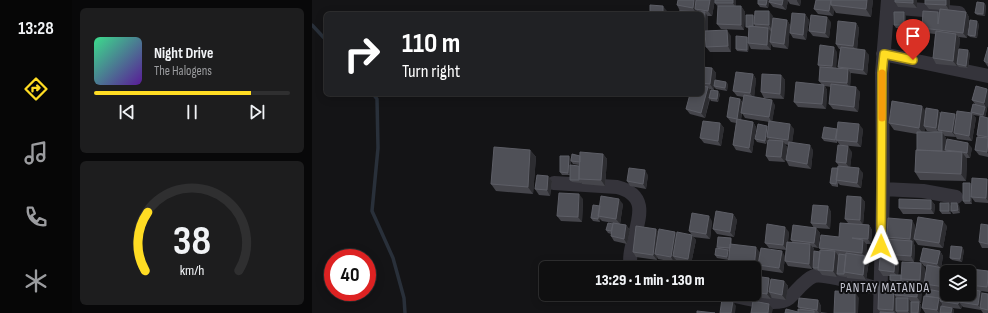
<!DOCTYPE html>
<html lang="en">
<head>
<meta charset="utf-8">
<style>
  body { margin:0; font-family:"Sofia Sans Condensed",sans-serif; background:#1d1d1e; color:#f1f3f6; height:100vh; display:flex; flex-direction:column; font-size:15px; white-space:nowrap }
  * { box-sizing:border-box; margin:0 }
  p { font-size:13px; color:#9b9c9f }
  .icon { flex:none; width:22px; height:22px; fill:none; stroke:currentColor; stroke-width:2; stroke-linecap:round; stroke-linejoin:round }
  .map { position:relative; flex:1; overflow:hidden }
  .sheet { display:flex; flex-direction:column; gap:8px; padding:8px; background:#080809; width:240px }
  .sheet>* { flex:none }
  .top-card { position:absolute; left:12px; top:12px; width:380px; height:84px; border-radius:6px; box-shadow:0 2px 10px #0003,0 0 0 1px #2f2f30; background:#202124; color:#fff; overflow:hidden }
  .fabs { position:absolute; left:628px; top:265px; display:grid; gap:8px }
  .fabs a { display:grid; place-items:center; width:36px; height:36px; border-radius:6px; background:#0f0f10; box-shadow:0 2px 10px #0003,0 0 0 1px #2f2f30; font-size:20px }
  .speed { position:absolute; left:12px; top:249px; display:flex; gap:8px; font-size:20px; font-weight:700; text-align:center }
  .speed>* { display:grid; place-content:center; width:52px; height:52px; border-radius:50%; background:#0f0f10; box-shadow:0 2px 10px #0003,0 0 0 1px #2f2f30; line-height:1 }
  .speed .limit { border:6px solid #d22; background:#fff; color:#111 }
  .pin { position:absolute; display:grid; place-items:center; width:34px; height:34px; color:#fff; margin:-41px -17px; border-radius:50% 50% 50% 0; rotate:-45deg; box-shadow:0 0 4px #0007 }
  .pin .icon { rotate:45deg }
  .me { position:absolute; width:44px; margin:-22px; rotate:1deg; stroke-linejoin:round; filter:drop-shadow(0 0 3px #0008) }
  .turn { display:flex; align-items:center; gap:14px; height:84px; padding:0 12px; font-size:18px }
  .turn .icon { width:52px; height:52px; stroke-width:2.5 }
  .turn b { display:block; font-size:28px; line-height:34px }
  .sheet .card { flex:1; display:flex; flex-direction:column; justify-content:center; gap:6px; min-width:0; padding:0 14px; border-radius:6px; background:#1d1d1e }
  .sheet .dial { align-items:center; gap:0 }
  .dial svg { height:104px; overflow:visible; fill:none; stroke:#2f2f30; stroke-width:7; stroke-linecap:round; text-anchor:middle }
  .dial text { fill:#f1f3f6; stroke:none }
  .song { display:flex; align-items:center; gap:12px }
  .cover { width:48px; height:48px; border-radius:6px; background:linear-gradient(135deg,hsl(150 70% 55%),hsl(270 70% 35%)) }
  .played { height:4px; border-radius:2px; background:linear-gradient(90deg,#ffdc23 80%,#2f2f30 80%) }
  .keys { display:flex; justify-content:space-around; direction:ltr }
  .trip { position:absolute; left:227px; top:261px; width:222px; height:40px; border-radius:6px; background:#0f0f10; box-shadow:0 2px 10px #0003,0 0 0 1px #2f2f30; font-weight:800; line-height:40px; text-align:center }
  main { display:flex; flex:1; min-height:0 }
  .tab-bar { display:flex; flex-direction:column; width:72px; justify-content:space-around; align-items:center; background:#060606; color:#9b9c9f }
  .tab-bar .icon { width:28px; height:28px }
  .tab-bar .active { color:#ffdc23 }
  .tab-bar b { font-size:18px; color:#f1f3f6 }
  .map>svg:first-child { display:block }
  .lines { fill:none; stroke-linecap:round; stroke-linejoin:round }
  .stream { stroke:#29303a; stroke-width:3.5 }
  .minor { stroke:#35343b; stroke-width:14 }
  .wall { fill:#45454b; fill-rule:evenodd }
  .shaded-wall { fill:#2d2d31 }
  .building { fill:#4f5057; stroke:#5d5e66 }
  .route-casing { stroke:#a68f17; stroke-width:10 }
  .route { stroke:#ffdc23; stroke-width:7 }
  .slow { stroke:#f59e0b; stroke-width:7 }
  .labels { text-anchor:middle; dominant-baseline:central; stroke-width:4; stroke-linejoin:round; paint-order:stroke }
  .quarter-label { font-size:13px; letter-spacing:1px; fill:#c6c7d3; stroke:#0f0f11 }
</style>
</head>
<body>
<main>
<nav class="tab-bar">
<b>13:28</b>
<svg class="icon active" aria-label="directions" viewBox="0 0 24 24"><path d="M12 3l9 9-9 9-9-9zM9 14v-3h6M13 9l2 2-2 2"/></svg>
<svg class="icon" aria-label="music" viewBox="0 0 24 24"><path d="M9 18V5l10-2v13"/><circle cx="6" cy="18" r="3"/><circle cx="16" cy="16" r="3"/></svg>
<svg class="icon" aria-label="phone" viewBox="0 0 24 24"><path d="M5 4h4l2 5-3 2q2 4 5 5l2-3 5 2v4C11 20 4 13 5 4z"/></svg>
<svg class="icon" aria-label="climate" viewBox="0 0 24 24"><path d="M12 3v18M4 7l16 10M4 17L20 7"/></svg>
</nav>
<section class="sheet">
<div class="card">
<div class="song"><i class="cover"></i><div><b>Night Drive</b><p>The Halogens</p></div></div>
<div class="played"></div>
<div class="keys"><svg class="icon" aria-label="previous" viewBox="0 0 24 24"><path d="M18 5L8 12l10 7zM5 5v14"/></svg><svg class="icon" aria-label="pause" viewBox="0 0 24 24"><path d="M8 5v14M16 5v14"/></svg><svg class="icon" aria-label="next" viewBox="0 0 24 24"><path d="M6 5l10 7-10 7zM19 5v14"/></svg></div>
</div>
<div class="card dial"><svg viewBox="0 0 100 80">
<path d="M14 69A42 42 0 1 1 86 69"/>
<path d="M14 69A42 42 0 0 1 16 24" stroke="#ffdc23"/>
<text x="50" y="56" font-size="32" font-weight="700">38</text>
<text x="50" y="72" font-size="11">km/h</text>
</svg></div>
</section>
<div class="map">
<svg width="676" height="313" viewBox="0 0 676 313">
  <rect width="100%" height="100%" fill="#141416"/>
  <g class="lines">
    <path class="stream" d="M0 25 14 40
      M61 94 65 99 66 148 60 211 81 258 92 298 93 313"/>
    <path class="minor" d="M576 7 647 13
      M571 54 676 76
      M242 183 305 187C350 198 312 240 319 268
      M571 189 611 191 644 197
      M414 294C429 297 465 308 477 298 484 292 492 280 502 276 513 273 555 286 568 289
      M568 313 571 189 570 73 576 0"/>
  </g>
  <path class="wall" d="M366 0H403L400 16H395L396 17V31L419 36V52H398L394 47V36H390V14L368 11 365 5Z
    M403 0H424V6H429L433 12 432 30 409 29 405 24 406 7 403 3Z
    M458 0H489L488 6 478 4 476 1 474 10 461 7 457 2 456 8 448 7 446 4Z
    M504 0H561L559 17 524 13 522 10 521 16 506 14 502 9Z
    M583 0H605V8L586 7 583 2Z
    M638 0 637 10 654 12 657 17 655 38 647 37 648 39 646 56 658 53 656 68 647 67 645 65V66L624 64 621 58 623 34 614 33 610 28 626 12 627 14 628 10 617 9 613 4Z
    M674 5 673 16 665 15 663 13Z
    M592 12 594 15V28H584L582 25Z
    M493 14 497 20 494 40 481 38 478 33Z
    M461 16V18L475 20 478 25 476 49 461 47 459 44V50L439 49 437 45 436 52 425 51 424 49 435 37 436 38 437 29 434 27 443 17Z
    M519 22 517 38 501 36 497 31Z
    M544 23 547 28 545 49 557 55 555 75 539 73V74L538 86 548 92 546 112 521 109 517 104 519 87 513 86 515 90 514 109 486 107 482 102 510 85 507 81 508 68 506 65 525 52 524 68H527L526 67 528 49H527L524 44Z
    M667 24 665 38 658 37 656 35Z
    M676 47V67L672 61Z
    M390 67 400 68 404 73 403 81 416 84 415 91 404 89 402 87V90L397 89 399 91 408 94 406 102 399 101 398 99 393 118 378 114 374 109 390 94Z
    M441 74 444 79 442 97 463 105 460 121 482 129 480 142 501 150 499 169 477 166 474 160 476 145 473 144 475 147 473 162 457 161 454 156 457 140 456 138 454 144 445 142 443 139 455 126 456 127 457 122 433 118 430 113 429 120 441 122 444 127 440 153 424 150 421 145 424 123 419 122 415 117 428 99 431 103 432 97 425 96 421 91Z
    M469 75 473 80 472 99 452 98 449 92Z
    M664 86 675 109V108V109L673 117 676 118V157L667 155 663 150 666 137 665 135 668 116 661 115 664 118 660 141 645 139 644 137 632 136 634 138V148H660L658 158H654L655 159 654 181 608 180 603 172 605 150V134L582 130 577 123 614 111 626 110 628 113 645 116 660 113 659 112 663 104 660 100ZM613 128 615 131 622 132H612Z
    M408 123 412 128 409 146 392 143 388 138Z
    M525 129H551L549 147 528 145 525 141V143L512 141 510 138Z
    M218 150 224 157 221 194 184 191 179 184Z
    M540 152 538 167 551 173 549 188 528 185 526 183V187L520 186 518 183 527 166 524 162Z
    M291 154 295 159 293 186 270 184 269 182V183L260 182 258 180 267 165 261 164 259 161 268 156Z
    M259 159 258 175H250L248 172Z
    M336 175 334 189 318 186 315 181Z
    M236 176 240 181 238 196 227 195 223 189Z
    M675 179 676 180V203L663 202 660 198V204H653L651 201 660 185Z
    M549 197 553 202 551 224 557 225 560 230 559 244H554L555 245 554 257 557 261 554 280 535 278 534 276V277L527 276 525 274V277L510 275 507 271 503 270 501 268 509 250 507 248 527 237 536 223 533 219Z
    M271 199 270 222 249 221 245 216Z
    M619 200 623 205 622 214H591L587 208Z
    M311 204 308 224 314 225 318 230 315 244 302 241 299 236V234L296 233 294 230 301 223 290 221 288 219V222L281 221 279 218 288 206Z
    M647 205 648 213 641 214 639 211Z
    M516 206 519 212 518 229 504 228 508 233 506 248 501 247 502 249 500 269 476 266 473 261V258L471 273 450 270 448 268 447 277 459 280 472 281 476 286 474 300 460 298 459 296V299L442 297 440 294H442V268L417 255V260L405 258 403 255 406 248 405 247 419 238 420 241V244L448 252 473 256 474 250 457 248 453 243 477 232 476 242 481 243 479 240 502 228 499 223Z
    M639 206V214H630L628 211Z
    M421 214 425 220 422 237 405 234 401 229Z
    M400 221 398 239 381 237 384 240 379 264 365 262 363 259 362 262 346 259 345 257V260L324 257 321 252 344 229 346 232 365 235H380L377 231Z
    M603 225 602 244 603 246 602 262 584 260 587 264 586 275H589L613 268 612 283 615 267 612 266 608 261 628 251 631 256 629 268 636 269 638 272H635V294H657V272L659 270 676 271V292L669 291 670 293 676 294V313H671L669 310 651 307 650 306 649 309 640 308 642 310V313H613L610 308 615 289 612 284V285H608L610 287 609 303 607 302 609 305 608 313H568V312L566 309 584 286V283H580L578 280V276H571L567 270 574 258 571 254 576 239 575 237Z
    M676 225V248H670L667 242Z
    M635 226 631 248 606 245 602 239Z
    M652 250 650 262 640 260 638 258Z
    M506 300 509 306V312L516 313H473L486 312 488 309 486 307Z"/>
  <path class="shaded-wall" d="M382 0H386L383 9 385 11 384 13 381 8Z
    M398 0H403L400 16 396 11Z
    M421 0H424V8L421 3Z
    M455 0H457L456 8 454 5Z
    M471 0H475L476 1 474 10 470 5Z
    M485 0H489L488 6 485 1Z
    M519 0V5L522 10 521 16 517 11Z
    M555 0H561L559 17 554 9Z
    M601 0H605V8L601 3Z
    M634 0H638L637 10 634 5Z
    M672 3 674 5 673 16 671 14Z
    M351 6 355 11V14H351Z
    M429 6 433 12 432 30 429 25Z
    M457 11 461 16 460 30 457 25Z
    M393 12 396 17V36L392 31Z
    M592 12 594 15V28L592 25Z
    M654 12 657 17 655 38 651 33Z
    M493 14 497 20 494 40 491 35Z
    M441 15 443 18V29L441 27Z
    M515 17 519 22 517 38 513 33Z
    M475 20 478 25 476 49 472 44Z
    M665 21 667 24 665 38 663 36Z
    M544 23 547 28 545 51 541 46Z
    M456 28 460 33 458 42 459 44V50L455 45Z
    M415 30 419 36V52L416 46Z
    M644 34 648 39 645 66 641 61Z
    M435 37 437 40 436 43 437 45 436 52 435 50Z
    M522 47 525 52 524 71 520 66Z
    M553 50 557 55 555 75 551 70Z
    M656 50 658 53 656 68 654 66Z
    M400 68 404 73 402 90 398 84Z
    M536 69 539 74 538 89 535 83Z
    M441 74 444 79 442 99 438 93Z
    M469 75 473 80 472 99 468 94Z
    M414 82 416 84 415 91 413 88Z
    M512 85 515 90 514 109 510 104Z
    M396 87 399 92 393 118 389 113Z
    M544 87 548 92 546 112 542 107Z
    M675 89 676 90V106L675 109 672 103Z
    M406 91 408 94 406 102 405 99Z
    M428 99 431 104 428 124 425 119Z
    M460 100 463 105 460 123 457 117Z
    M610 106 615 113 612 126 613 128 612 135 607 128Z
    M673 107 675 109 673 118 671 115Z
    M626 110 629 115 626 130 627 133 624 128Z
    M660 113 664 118 660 141 657 136Z
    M643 114 647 119 642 133 644 137 640 132Z
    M441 122 444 127 440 153 437 148Z
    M408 123 412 128 409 146 406 141Z
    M478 124 482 129 480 145 476 140Z
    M547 124 551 129 549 147 545 142Z
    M455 126 457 129 454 144 453 141Z
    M630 132 634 138V156L630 151Z
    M471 141 475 147 473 162 469 157Z
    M676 142V154L675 152Z
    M656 143 660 148 658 158 655 153Z
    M498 145 501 150 499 169 495 164Z
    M536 146 540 152 538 169 534 163Z
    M218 150 224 157 221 194 216 187Z
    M650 152 655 159 654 181 649 174Z
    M291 154 295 159 293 186 289 180Z
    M257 156 259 159 258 175 256 173Z
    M547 168 551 173 549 188 545 183Z
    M333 170 336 175 334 189 331 184Z
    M236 176 240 181 238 196 235 190Z
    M675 179 676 180V201L674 198Z
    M658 183 660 185V204L658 201Z
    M267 194 271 199 270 222 266 217Z
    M549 197 553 202 551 225 548 220Z
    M307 199 311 204 308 224 304 219Z
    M619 200 623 205 622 214 619 209Z
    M637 203 639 206V214L637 211Z
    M645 203 647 205 648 213 646 210Z
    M516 206 519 212 518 229 514 224Z
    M421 214 425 220 422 237 418 232Z
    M397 216 400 221 398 239 394 234Z
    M286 217 288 219V222L286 219Z
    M600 220 603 225 602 244 598 239Z
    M631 221 635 226 631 248 627 243Z
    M314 225 318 230 315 244 312 239Z
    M557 225 560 230 559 244 556 239Z
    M473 227 477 232 475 250 471 245Z
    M504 228 508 233 506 248 502 243Z
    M344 229 348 234 343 254 345 257V260L341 255Z
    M363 232 367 237 361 256 363 259 362 262 359 257Z
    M380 235 384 240 379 264 376 259Z
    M419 238 420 241 419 251 418 248Z
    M551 240 555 245 554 257 557 261 554 280 551 275 553 257 550 253Z
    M600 241 603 246 602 262 599 256Z
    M498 244 502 249 500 269 497 264Z
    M444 247 449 254 446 265 448 268 447 278 442 271Z
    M650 247 652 250 650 262 648 259Z
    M416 250 418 253 417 260 415 257Z
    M470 251 473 256 471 273 467 268Z
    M523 251 527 257 525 277 521 271Z
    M628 251 631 256 629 269 625 264Z
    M583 259 587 264 586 277 582 272Z
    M609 263 613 268 612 285 608 280Z
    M657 268 661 273 657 285 659 287 658 290 657 288Z
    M635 274V290L633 287Z
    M457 278 461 283 457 292 459 296V299L455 294Z
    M472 281 476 286 474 300 470 295Z
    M606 282 610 287 609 303 605 297Z
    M582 283 586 288 583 295 585 299 584 311 585 313H584L581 310Z
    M668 291 672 296 668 308 666 305Z
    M543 292 547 298 546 313H543Z
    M648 294 647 302 650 306 649 309 646 304Z
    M596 298 600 303V313H597L596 311Z
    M627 298 630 304 629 313H627L625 310Z
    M506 300 509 306V313H507L505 310Z
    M421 301 424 306 423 313H419Z
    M607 302 609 305 608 313H606Z
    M457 304 461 309 460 313H456Z
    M640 308 642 310V313H639Z"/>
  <path class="building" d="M366 0H382L381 8 365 5Z
    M384 0H398L396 11 383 9Z
    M403 0H421V3H403Z
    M446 0H455L454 5 446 4Z
    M458 0H471L470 5 457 2Z
    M504 0H519L517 11 502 9Z
    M519 0H555L554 9 519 5Z
    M583 0H601V3L583 2Z
    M613 0H634V5L613 4Z
    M665 2 672 3 671 14 663 13Z
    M338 5 351 6V14H338Z
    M406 6H429V25L405 24Z
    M628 9 654 12 651 33 610 28 611 11 626 12V24Z
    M367 11 393 12 392 31H390V14H367Z
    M443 11H457V25L442 24Z
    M582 12H592V25H582Z
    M480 13 493 14 491 35 478 33Z
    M434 15H441V26L434 27Z
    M499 15 515 17 513 33 497 31Z
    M461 18 475 20 472 44 458 42Z
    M658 20 665 21 663 36 656 35Z
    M526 21 544 23 541 46 524 44Z
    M437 26 456 28 455 45 436 43Z
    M415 30 416 46 394 47 393 31Z
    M624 31 644 34 641 61 621 58Z
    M424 36 435 37V50L424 49Z
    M508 45 522 47 520 66 506 65Z
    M529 47 553 50 551 70 526 67Z
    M676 47V63L672 61Z
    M647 49 656 50 654 66 645 64Z
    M390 67 400 68 398 84 390 83Z
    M508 67 536 69 535 83 507 81Z
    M424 72 441 74 438 93 421 91Z
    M450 74 469 75 468 94 449 92Z
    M403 80 414 82 413 88 402 86Z
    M484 82 512 85 510 104 482 102Z
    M519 84 544 87 542 107 517 104Z
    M390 86 396 87 389 113 374 109 378 94H390Z
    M664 86 675 89 672 103 660 100Z
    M399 90 406 91 405 99 397 98Z
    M432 95 460 100 457 117 429 113Z
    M418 97 428 99 425 119 415 117Z
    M580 101 610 106 607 128 577 123Z
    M661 104 673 107 671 115 659 112Z
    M614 108 626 110 624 128 612 126Z
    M645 111 660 113 657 136 642 133Z
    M629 112 643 114 640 132 626 130Z
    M668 116 676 118V137L665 135Z
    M425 119 441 122 437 148 421 145Z
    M391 121 408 123 406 141 388 138Z
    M457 121 478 124 476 140 455 137Z
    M526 122 547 124 545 142 524 140Z
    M446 124 455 126 453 141 443 139Z
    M512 127 525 129 523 140 510 138Z
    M605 132H630V151L605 150Z
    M665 137 676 138 675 152 663 150Z
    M635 139 656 143 655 153 650 152 633 150Z
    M456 140 471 141 469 157 454 156Z
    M477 142 498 145 495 164 474 160Z
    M526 145 536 146 534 163 524 162Z
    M182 147 218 150 216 187 179 184Z
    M604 150 650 152 649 174 603 172Z
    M268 152 291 154 289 180 267 179Z
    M260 154 268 156V162L259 161Z
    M248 156H257L256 173 248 172Z
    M258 165 267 166V180H258Z
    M526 166 547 168 545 183 524 180Z
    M317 168 333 170 331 184 315 181Z
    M520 168H526L524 184 518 183Z
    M225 175 236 176 235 190 223 189Z
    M660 178 675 179 674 198 659 197Z
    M651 183H658V201H651Z
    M247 193 267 194 266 217 245 216Z
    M289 196 307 199 304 219 286 216Z
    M535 196 549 197 548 220 533 219Z
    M587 199 619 200V209L587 208Z
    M628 203H637V211H628Z
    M639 203H645L646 210 639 211Z
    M281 205 288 206 286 219 279 218Z
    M501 205 516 206 514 224 499 223Z
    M404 211 421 214 418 232 401 229Z
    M380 213 397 216 394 234 377 231Z
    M606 217 631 221 627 243 602 239Z
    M576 218 600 220 598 239 575 237Z
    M296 223 301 224 299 231 294 230Z
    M301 223 314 225 312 239 299 236Z
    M528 223 557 225 556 239 540 238 551 240 550 253 507 248 509 235 527 237Z
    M455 224 473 227 471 245 453 243Z
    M669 224 676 225V244L667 242Z
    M481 225 504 228 502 243 479 240Z
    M324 226 344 229 341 255 321 252Z
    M347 229 363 232 359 257 343 254Z
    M365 232 380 235 376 259 361 256Z
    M406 237 419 238 418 248 405 247Z
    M572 239 600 241 599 256 571 254Z
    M475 242 498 244 497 264 473 261Z
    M418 244 444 247 442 270V268H416Z
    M639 246 650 247 648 259 638 258Z
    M404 248 416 250 415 257 403 255Z
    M449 248 470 251 467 268 446 265Z
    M611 248 628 251 625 264 608 261Z
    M508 250 523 251 521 271 506 270Z
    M502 251 508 252 506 268H501Z
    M534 253 553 256 551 275 532 272Z
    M527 254 534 255 532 274H525Z
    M568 258 583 259 582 272 567 270Z
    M590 262 609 263 608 280 589 279Z
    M615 265 636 269 633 287 612 284Z
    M640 265 657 268V272H639Z
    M659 269 676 271V278L675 287 657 285Z
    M578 275H589V281L578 280Z
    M442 276 457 278 455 294 442 292Z
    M459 279 472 281 470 295 457 292Z
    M584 281 606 282 605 297 583 295Z
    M567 283H582L581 310 566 309Z
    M615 289 630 292 629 299 627 298 614 296Z
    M631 289 635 290V294H657V289L668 291 666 305 647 302 648 294 646 304 628 301Z
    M523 291 543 292V313H522Z
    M670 293 676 294V310L668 308Z
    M612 296 627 298 625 310 610 308Z
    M487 298 506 300 505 310 486 307Z
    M584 298H596V311H584Z
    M410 299 421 301 419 313H408Z
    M441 301 457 304 456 313H439Z
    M599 302H607L606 313H599Z
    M629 306 640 308 639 313H628Z
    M474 309 486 312V313H473Z
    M486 309 502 311V313H486Z
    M385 311 403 313H385Z
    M568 312 582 313H568Z"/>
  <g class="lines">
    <defs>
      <path id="route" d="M569 246 570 73 572 54 601 60"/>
    </defs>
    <use href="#route" class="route-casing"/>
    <use href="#route" class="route"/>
    <path class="slow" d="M570 73V118"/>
  </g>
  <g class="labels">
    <g class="quarter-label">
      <text x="573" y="288">PANTAY MATANDA</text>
    </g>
  </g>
</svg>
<div class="fabs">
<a><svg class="icon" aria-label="layers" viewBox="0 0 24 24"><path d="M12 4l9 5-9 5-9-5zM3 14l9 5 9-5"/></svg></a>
</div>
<div class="speed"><div class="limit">40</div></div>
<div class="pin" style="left:601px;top:60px;background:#d93025"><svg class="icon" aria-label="arrive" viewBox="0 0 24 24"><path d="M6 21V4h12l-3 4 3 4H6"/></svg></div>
<svg class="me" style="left:569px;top:246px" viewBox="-20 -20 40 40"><path d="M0-17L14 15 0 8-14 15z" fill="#ffdc23" stroke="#fff" stroke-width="4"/></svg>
<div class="trip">13:29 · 1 min · 130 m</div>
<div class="top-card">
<div class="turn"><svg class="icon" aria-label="right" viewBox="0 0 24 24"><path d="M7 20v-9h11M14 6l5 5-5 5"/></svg><div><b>110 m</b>Turn right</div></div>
</div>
</div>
</main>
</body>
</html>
